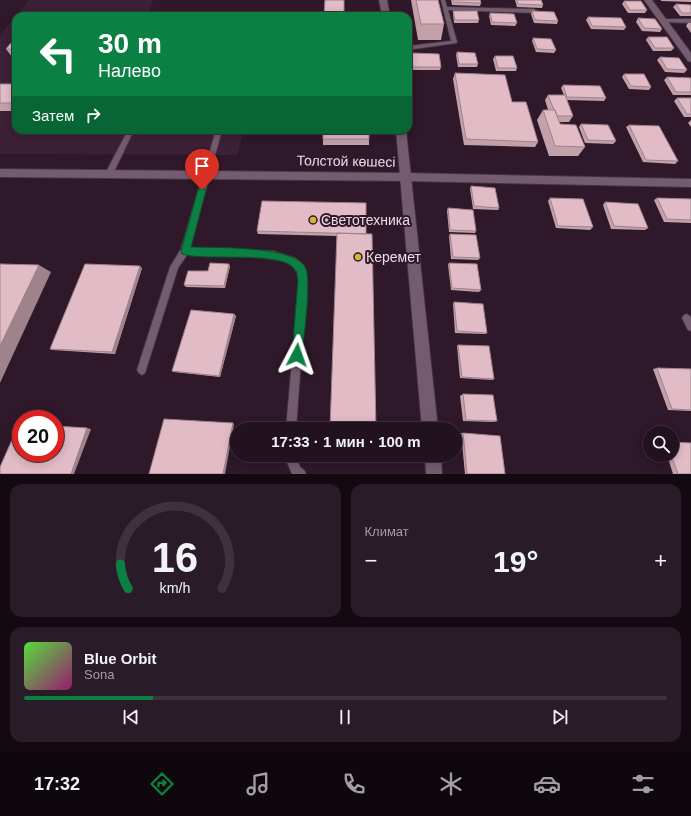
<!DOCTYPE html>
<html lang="ru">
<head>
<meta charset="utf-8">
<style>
  body { margin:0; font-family:Arial,sans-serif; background:#2a1b28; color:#f1f3f6; height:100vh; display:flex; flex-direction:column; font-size:15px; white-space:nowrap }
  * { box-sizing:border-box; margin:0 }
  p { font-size:13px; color:#a29ea4 }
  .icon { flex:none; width:22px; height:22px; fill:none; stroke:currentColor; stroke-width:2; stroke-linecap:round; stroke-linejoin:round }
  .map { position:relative; height:474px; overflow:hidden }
  .panel { display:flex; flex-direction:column; gap:10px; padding:10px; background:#130a11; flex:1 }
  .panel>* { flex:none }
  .banner { position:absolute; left:12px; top:12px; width:400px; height:122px; border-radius:12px; box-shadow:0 2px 10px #0003,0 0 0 1px #3f323d; background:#0b8043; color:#fff; overflow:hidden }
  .buttons { position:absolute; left:643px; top:426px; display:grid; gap:8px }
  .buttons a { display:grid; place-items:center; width:36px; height:36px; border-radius:50%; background:#22121f; box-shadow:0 2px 10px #0003,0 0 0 1px #3f323d; font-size:20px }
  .speed { position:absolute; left:12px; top:410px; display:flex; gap:8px; font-size:20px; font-weight:700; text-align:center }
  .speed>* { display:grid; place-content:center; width:52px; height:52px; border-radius:50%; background:#22121f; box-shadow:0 2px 10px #0003,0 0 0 1px #3f323d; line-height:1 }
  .speed .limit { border:6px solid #d22; background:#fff; color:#111 }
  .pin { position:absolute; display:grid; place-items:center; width:34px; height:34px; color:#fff; margin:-41px -17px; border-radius:50% 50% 50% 0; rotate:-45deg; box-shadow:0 0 4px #0007 }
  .pin .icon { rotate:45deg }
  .me { position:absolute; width:44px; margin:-22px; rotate:4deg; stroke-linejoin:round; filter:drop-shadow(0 0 3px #0008) }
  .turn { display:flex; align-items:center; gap:14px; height:84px; padding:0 20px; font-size:18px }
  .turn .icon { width:52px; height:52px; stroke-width:2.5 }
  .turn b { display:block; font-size:28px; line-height:34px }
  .then { display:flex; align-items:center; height:38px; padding:0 20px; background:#0003; gap:8px; font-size:15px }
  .big { font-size:30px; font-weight:700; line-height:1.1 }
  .panel .card { flex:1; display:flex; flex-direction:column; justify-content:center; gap:6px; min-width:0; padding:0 14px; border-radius:12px; background:#2a1b28 }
  .panel .dial { align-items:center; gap:0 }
  .dial svg { height:104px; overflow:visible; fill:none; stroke:#3f323d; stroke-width:7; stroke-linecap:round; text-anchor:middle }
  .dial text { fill:#f1f3f6; stroke:none }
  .song { display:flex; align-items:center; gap:12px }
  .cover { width:48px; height:48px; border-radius:6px; background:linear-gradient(135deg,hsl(110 70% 55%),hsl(320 70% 35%)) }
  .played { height:4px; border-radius:2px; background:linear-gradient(90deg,#0b8043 20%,#3f323d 20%) }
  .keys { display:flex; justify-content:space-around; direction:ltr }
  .heat { display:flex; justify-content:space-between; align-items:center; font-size:22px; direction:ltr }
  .panel .tiles { flex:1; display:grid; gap:10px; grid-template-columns:1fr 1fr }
  .card:last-child { grid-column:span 2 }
  .trip { position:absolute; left:230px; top:422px; width:232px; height:40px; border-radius:20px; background:#22121f; box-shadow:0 2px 10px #0003,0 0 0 1px #3f323d; font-weight:700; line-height:40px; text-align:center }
  .tab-bar { display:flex; height:64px; justify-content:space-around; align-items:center; background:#0e070c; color:#a29ea4 }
  .tab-bar .icon { width:28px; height:28px }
  .tab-bar .active { color:#0b8043 }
  .tab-bar b { font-size:18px; color:#f1f3f6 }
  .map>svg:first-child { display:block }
  .built { fill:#3c2036 }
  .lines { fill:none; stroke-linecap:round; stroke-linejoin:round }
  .service-casing { stroke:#443341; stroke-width:2 }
  .minor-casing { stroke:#443341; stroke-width:2 }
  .tertiary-casing { stroke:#443341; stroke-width:2 }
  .secondary-casing { stroke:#443341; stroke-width:2 }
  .service { fill:#755b6e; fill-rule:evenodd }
  .minor { fill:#755b6e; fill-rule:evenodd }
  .tertiary { fill:#755b6e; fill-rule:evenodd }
  .secondary { fill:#755b6e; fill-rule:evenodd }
  .wall { fill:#c2a1aa }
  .shaded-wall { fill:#9e838b }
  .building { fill:#e1bbc6; stroke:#9e838b }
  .route { fill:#0b8043; stroke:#07532c }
  .poi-dot { fill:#d4b635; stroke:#2e1829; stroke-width:1.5 }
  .labels { text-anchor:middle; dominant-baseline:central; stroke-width:4; stroke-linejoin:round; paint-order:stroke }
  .street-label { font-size:14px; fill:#eadbe6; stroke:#2e1829 }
  .poi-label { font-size:14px; fill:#eadbe6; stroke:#2e1829; text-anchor:start }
</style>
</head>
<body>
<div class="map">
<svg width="691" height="474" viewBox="0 0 691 474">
  <rect width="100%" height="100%" fill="#2e1829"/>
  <path class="built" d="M29 0H153L148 16H16V130H243L238 155 0 154V35Z"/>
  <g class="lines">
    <defs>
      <path id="service" d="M441 0H445L447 7 534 9 537 11 534 13 448 10 457 42 456 43 408 50V46L451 41Z
        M660 19H691V23L662 22 659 20Z
        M128 130H134L112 176H106L105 174Z
        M216 130H222L190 248 273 251 295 258 304 266 307 280 296 429H286L299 280C297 273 296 269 290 264 275 255 208 256 187 255L178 268 145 373 142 375 139 373 137 370 170 267 181 249Z
        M687 314 691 317V331L688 330 682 318 684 315Z
        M284 455H295L300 467 304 470 306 474H292Z"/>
      <path id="minor" d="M644 0H652L691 53V62L688 61Z"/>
      <path id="tertiary" d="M379 0H387L390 16H382Z
        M396 130H406L438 429H422Z
        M425 455H441L442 474H426Z"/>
      <path id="secondary" d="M0 169 406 173 691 179V187L406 181 0 177Z"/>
    </defs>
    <use href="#service" class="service-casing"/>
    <use href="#minor" class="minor-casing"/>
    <use href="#tertiary" class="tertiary-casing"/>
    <use href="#secondary" class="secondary-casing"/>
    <use href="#service" class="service"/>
    <use href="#minor" class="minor"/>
    <use href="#tertiary" class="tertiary"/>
    <use href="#secondary" class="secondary"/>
  </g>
  <path class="wall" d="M411 0H438L444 24 441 40H418Z
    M451 0H480L481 3 480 6 452 5Z
    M515 0H541L543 5 542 8 517 7Z
    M661 0H691V2L661 1Z
    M624 1 647 10 645 13H628L622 4Z
    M676 4 691 5V16H680L673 7Z
    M453 11 479 20 478 23H454L453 14Z
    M532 11 558 21 557 24 534 23 531 14Z
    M490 13 517 23 515 26 491 25 489 16Z
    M588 17 626 27 624 30 591 29 586 20Z
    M638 18 662 29 660 32 642 31 636 22Z
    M688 23H691V33L686 26Z
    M16 37V58H13L6 49Z
    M648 37 674 48 671 51H653L646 40Z
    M533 38 556 50 554 53 536 52 532 41Z
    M457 52 478 64 477 67H458L456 55Z
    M412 53 441 67 440 70H413L412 56Z
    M495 56 517 68 516 71H496L493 59Z
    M660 57 687 70 684 73 665 72 657 60Z
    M455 73 512 102 538 142 535 147 464 145 453 79Z
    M624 74 651 87 649 90 629 89 622 77Z
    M667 77 691 78V95H673L664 80Z
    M0 84H16V111H0Z
    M563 85 606 98 604 101 566 100 573 116 569 122H559L560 124 585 147 578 156H549L537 120 543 110H548L545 100 548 95H564L561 88Z
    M677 98H691V117H684L674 101Z
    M691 120V127L688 123Z
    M581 124 616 141 613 144 585 143 579 127Z
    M629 125 678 161 675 164 643 162 626 127Z
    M323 139H369V145H323Z
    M471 186 499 208 498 210 473 209 470 189Z
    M550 198 593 227 590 230 556 228 548 201Z
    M657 198 691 199V223L664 222 654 200Z
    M605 202 648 228 645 230 611 229 603 205Z
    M366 203 337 236 258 234 257 231Z
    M448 208 476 231 475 233 449 232 447 211Z
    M450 234 480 258 478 260 451 259 449 236Z
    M449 263 481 290 479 292 451 290 448 265Z
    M230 266 225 288 186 287 184 285 208 271Z
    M142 268 115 354 53 350 50 349Z
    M454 302 487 333 485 334 455 333 453 304Z
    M234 314 236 316 220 377 174 372 172 371Z
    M458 345 494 379 492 380 460 378 457 346Z
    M657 368 691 369V411L668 410 653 369Z
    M463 394 497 421 493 422 463 421 460 396Z
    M461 433H463L505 474H465Z
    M667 455H672L691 474H673Z"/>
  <path class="shaded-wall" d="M229 264 230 266 225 288 224 286Z
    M39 265 51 272 0 383V346Z
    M140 266 142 268 115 354 112 352Z
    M234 314 236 316 220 377 219 376Z
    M233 423 234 424 225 474H223Z
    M87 428 91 429 74 474H71Z"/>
  <path class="building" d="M325 0H344V16H324Z
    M416 0H438L444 24H421Z
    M453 0H480L481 3 453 2Z
    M517 0H541L543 5 518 4Z
    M624 1H641L647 10H630Z
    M676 4 691 5V13H682Z
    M453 11H477L479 20H455Z
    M532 11 554 12 558 21 535 20Z
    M490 13 514 14 517 23 492 22Z
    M588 17 621 18 626 27 592 26Z
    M638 18 655 19 662 29 644 28Z
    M16 37V49H6Z
    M648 37H667L674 48H655Z
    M533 38 551 39 556 50 537 49Z
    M457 52 475 53 478 64H459Z
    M412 53 439 54 441 67H413Z
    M495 56H513L517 68H498Z
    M660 57 679 58 687 70 667 69Z
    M455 73 505 75 512 102H526L538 142 466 139Z
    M624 74H644L651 87 631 86Z
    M667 77 691 78V92H676Z
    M0 84H16V103H0Z
    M563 85 600 86 606 98 567 97Z
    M548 95H565L573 116H557L555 110H554Z
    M677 98H691V114H687Z
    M543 110H555L560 124 576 125 585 147 555 146Z
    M581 124 608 125 616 141 588 140Z
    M629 125 659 126 678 161 646 160Z
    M323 130H369V139H323Z
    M471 186 495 188 499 208 474 206Z
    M550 198 583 199 593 227 558 226Z
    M657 198 691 199V220L667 219Z
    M262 201 366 203V234L257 231Z
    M605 202 638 204 648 228 614 226Z
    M448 208 473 210 476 231 450 230Z
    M337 233 372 234 376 429H330Z
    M450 234 476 235 480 258 453 257Z
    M210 263 229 264 224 286 184 285 188 271H208Z
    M449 263 477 264 481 290 452 288Z
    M0 264 39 265 0 346Z
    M85 264 140 266 112 352 50 349Z
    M454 302 483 304 487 333 457 331Z
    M191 310 234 314 219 376 172 371Z
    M458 345 489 346 494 379 462 377Z
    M657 368 691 369V410L672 409Z
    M463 394 493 395 497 421 466 420Z
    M164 419 233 423 223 474H149Z
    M19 424H21V453H55V426L87 428 71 474H0V467Z
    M463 433 500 436 505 474H467Z
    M672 442 691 443V474H678L671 455H672Z
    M329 455H376V462L329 460Z"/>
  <path class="route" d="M202 187 206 190 191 247C213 248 298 245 306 269 311 285 304 335 302 355L301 358 297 360 293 358 292 355 298 280C297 278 298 273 296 271 286 249 204 262 182 254L181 251 198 190Z"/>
  <g class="poi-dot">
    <circle cx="313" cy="220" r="4"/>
    <circle cx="358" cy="257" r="4"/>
  </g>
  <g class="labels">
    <g class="street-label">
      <text transform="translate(346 161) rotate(1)">Толстой көшесі</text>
    </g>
    <g class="poi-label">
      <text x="321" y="220">Светотехника</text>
      <text x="366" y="257">Керемет</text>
    </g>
  </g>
</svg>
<div class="buttons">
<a><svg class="icon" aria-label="search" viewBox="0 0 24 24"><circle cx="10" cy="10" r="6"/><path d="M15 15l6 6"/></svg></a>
</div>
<div class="speed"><div class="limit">20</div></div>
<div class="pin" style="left:202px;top:190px;background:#d93025"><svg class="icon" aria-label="arrive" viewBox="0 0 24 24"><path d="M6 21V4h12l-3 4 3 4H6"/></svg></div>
<svg class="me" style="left:297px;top:355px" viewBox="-20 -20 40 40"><path d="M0-17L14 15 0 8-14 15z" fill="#0b8043" stroke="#fff" stroke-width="4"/></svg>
<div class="trip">17:33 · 1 мин · 100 m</div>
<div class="banner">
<div class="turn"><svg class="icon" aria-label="left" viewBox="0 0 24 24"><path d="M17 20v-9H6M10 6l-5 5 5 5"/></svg><div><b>30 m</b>Налево</div></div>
<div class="then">Затем<svg class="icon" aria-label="right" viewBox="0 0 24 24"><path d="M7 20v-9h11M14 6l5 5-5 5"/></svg></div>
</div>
</div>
<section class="panel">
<div class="tiles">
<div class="card dial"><svg viewBox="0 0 100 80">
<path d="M14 69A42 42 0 1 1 86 69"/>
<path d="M14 69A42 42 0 0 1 8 50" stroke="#0b8043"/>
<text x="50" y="56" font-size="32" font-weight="700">16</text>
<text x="50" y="72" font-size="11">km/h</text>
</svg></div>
<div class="card"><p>Климат</p>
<div class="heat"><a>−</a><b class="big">19°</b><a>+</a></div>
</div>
<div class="card">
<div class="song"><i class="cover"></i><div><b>Blue Orbit</b><p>Sona</p></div></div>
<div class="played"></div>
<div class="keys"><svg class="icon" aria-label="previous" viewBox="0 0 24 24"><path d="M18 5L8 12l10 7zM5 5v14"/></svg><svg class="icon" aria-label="pause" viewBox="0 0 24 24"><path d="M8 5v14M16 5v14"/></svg><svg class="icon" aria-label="next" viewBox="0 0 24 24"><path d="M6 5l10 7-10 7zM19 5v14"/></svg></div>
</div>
</div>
</section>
<nav class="tab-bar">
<b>17:32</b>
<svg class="icon active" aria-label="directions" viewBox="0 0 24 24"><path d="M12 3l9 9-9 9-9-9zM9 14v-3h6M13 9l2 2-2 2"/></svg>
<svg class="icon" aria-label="music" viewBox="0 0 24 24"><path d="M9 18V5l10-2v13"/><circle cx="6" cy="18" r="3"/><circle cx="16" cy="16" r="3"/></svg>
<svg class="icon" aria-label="phone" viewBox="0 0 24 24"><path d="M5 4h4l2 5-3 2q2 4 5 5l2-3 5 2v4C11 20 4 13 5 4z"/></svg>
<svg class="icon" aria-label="climate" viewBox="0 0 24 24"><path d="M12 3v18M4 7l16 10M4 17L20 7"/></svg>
<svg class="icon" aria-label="car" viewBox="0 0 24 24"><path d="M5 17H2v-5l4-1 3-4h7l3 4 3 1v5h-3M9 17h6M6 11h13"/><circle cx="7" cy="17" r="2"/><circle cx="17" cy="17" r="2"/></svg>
<svg class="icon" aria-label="filters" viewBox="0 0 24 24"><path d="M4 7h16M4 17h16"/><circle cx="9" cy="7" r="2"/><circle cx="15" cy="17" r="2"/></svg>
</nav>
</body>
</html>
